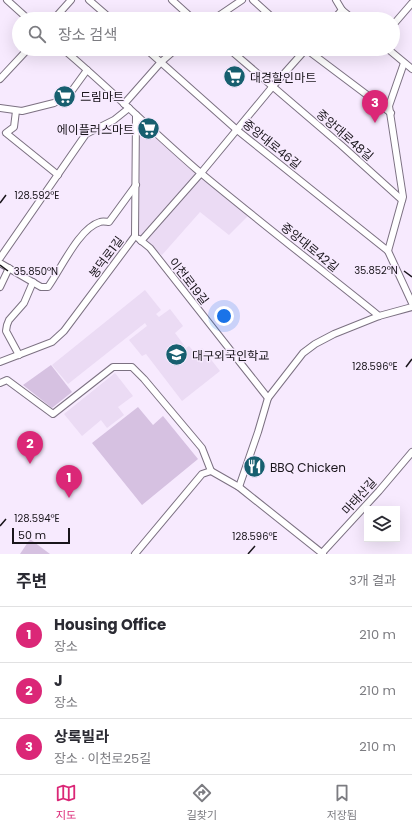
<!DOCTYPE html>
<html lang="ko">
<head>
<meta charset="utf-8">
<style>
	body { margin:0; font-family:Poppins,"Noto Sans KR",sans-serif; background:#f2f2f3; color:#2b2b33 }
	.controls { position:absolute; right:12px; bottom:12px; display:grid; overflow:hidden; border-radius:0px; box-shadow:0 4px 16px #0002 }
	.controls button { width:36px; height:36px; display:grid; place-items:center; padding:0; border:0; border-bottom:1px solid #e1e1e2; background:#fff; color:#2b2b33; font:20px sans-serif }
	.scale { position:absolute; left:12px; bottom:10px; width:58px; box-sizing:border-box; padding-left:4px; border:2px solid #19151b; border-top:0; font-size:11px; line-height:14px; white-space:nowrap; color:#19151b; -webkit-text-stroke:3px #f7eafe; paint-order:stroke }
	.you { position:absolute; left:224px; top:316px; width:14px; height:14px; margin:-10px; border:3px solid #fff; border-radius:50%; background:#1a73e8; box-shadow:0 0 0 6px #1a73e833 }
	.badge { display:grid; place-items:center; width:26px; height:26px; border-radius:50%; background:#db2777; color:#fff; font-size:13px; font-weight:700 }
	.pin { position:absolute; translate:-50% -33px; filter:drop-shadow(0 1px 2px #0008) }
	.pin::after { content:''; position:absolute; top:21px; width:14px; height:12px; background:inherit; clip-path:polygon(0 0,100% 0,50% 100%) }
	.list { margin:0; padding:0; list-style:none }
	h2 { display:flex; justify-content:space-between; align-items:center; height:52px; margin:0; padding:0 16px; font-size:17px }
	h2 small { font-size:13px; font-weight:400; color:#7c7c81 }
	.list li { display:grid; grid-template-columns:26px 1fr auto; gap:12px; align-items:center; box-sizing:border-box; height:56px; padding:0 16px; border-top:1px solid #e1e1e2 }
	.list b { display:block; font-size:15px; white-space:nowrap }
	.list p { margin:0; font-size:13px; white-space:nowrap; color:#7c7c81 }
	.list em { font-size:13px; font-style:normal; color:#7c7c81 }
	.icon { flex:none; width:22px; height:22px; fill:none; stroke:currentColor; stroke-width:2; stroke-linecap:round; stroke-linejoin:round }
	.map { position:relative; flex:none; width:412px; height:554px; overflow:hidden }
	.search { position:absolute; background:#fff; box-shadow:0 4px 16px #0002; left:12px; right:12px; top:12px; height:44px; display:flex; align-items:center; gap:10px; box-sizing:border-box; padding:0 14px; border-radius:22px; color:#7c7c81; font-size:15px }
	.sheet { height:220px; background:#fff }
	nav { display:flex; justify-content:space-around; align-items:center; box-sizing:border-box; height:56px; border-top:1px solid #e1e1e2; background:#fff; font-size:11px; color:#7c7c81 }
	nav a { display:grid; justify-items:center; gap:2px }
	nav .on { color:#db2777 }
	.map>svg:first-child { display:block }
	.built { fill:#ebdbf4 }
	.green { fill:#d6c1e1 }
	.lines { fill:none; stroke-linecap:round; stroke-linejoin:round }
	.minor-casing { stroke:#7c7182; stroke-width:8 }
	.minor { stroke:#fff; stroke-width:6 }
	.ticks { fill:none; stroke:#19151b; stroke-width:1.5 }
	.labels { text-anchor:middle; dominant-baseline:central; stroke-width:3; stroke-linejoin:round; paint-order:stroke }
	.poi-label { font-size:12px; fill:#19151b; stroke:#f7eafe; text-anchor:start }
	.street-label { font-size:12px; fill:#19151b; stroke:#f7eafe }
	.ticks-label { font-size:10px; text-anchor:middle; fill:#19151b; stroke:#f7eafe; stroke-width:3; stroke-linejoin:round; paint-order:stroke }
</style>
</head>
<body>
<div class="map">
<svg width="412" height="554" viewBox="0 0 412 554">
	<rect width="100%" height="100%" fill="#f7eafe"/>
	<!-- built -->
	<g class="built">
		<polygon points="136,115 251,213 229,235 200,212 162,255 135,236"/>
		<polygon points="145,290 161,310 156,314 159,317 170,309 183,326 175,333 186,348 189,346 195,353 202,348 220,371 182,401 146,354 142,356 129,340 147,326 145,323 68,384 52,365"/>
		<polygon points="115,373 133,396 118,407 124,415 107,428 101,420 82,436 64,414"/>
	</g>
	<!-- green -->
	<g class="green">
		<polygon points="51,365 72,392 52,408 23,385"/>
		<polygon points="138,407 153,425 163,416 198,459 142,505 92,443"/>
		<polygon points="30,539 50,554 20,554"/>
	</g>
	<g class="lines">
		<defs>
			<g id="minor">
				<polyline points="7,0 28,19"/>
				<polyline points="89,0 111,19"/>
				<polyline points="172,0 193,19"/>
				<polyline points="253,0 274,19"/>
				<polyline points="336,0 342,10 353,19"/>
				<polyline points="54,19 71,0"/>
				<polyline points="214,19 242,0"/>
				<polyline points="334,19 342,10"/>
				<polyline points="393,25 412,3"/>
				<path d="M 63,49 C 108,87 151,130 196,169 C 256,219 318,267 379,316"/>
				<polyline points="146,49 237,130 388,251"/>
				<polyline points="229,49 341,145 402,200"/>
				<polyline points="306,49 391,113"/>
				<polyline points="388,49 412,69"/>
				<polyline points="404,63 389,106 403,197 388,251 412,303"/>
				<polyline points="0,79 28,49"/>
				<polyline points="124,104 161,62 176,49"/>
				<polyline points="0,108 22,111 54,103 65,97 71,92 87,70"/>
				<polyline points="16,111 14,127 6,133 58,175"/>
				<polyline points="139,239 150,248 268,398"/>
				<polyline points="141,241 201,173 273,86 306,49"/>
				<polyline points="0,258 86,134 114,120 129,108"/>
				<path d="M 0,263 L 41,287 L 48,287 C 61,269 79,228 100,222 C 103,221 107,222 109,222 L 136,185"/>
				<polyline points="0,287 9,268"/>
				<polyline points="19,355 6,331 7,325 9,320 24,303 33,282"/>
				<polyline points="0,362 52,342 64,331 135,236 136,115"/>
				<polyline points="0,383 7,380 53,414 113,367 132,367 144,379 202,448 211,471"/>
				<polyline points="239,487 258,432 268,398 303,353 315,344 334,334 379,316 412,307"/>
				<polyline points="322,553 379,491 412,452"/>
				<polyline points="135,554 202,474 211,471 239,487 323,554"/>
			</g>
		</defs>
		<!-- minor casing -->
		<use href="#minor" class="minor-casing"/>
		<!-- minor -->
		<use href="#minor" class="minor"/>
	</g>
	<!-- ticks -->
	<path class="ticks" d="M 0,203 L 6,195M 0,265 L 8,271M 404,271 L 412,277M 406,367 L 412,359M 0,526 L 6,519M 248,554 L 255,546"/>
	<!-- icons -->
	<defs>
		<symbol id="supermarket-disc" viewBox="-11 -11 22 22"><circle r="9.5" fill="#175f6f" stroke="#f7eafe"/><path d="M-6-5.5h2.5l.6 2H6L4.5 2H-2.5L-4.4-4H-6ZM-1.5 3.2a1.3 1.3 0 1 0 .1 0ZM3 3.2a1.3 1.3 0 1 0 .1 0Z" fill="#fff"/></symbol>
		<symbol id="school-disc" viewBox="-11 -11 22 22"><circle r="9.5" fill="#175f6f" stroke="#f7eafe"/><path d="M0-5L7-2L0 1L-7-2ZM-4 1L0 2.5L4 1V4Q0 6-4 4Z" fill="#fff"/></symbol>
		<symbol id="restaurant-disc" viewBox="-11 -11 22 22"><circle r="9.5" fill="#175f6f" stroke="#f7eafe"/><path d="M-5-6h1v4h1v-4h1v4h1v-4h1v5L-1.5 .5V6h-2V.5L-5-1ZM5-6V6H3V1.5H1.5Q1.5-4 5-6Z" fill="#fff"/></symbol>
	</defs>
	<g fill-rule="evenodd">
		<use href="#supermarket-disc" x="222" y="64" width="25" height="25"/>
		<use href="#supermarket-disc" x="52" y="84" width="25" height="25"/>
		<use href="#supermarket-disc" x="136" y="116" width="25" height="25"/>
		<use href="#school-disc" x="164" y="342" width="25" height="25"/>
		<use href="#restaurant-disc" x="242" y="454" width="25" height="25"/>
	</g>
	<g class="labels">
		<!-- poi labels -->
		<g class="poi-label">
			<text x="250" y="77">대경할인마트</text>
			<text x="80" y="96">드림마트</text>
			<text x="134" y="129" text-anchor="end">에이플러스마트</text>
			<text x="192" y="355">대구외국인학교</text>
			<text x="270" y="467">BBQ Chicken</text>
		</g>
		<!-- street labels -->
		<g class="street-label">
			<text transform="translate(345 135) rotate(41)">중앙대로48길</text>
			<text transform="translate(272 144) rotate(39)">중앙대로46길</text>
			<text transform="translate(310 247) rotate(39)">중앙대로42길</text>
			<text transform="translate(106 257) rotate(-53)">봉덕로1길</text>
			<text transform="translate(189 281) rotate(52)">이천로19길</text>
			<text transform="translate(359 496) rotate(-48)">마태산길</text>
		</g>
	</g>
	<g class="ticks-label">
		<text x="37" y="199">128.592°E</text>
		<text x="376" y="274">35.852°N</text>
		<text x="36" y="275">35.850°N</text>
		<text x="375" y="370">128.596°E</text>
		<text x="37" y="522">128.594°E</text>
		<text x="255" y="540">128.596°E</text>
	</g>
</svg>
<div class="controls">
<button><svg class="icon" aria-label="layers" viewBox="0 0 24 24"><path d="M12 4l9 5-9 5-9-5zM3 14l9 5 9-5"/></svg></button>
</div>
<div class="scale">50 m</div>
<div class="you"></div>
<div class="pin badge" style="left:69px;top:498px">1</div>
<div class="pin badge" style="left:30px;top:464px">2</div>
<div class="pin badge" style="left:375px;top:123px">3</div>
<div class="search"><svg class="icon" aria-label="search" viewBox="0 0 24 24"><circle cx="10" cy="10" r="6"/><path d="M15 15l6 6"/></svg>장소 검색</div>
</div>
<section class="sheet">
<h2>주변<small>3개 결과</small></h2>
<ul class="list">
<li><span class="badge">1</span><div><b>Housing Office</b><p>장소</p></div><em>210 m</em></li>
<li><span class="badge">2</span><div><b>J</b><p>장소</p></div><em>210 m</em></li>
<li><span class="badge">3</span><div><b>상록빌라</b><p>장소 · 이천로25길</p></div><em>210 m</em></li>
</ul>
</section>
<nav>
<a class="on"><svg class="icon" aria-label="map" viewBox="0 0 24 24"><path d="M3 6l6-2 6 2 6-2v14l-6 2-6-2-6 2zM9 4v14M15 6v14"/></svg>지도</a>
<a><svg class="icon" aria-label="directions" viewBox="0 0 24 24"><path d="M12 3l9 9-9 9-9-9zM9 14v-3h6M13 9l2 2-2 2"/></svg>길찾기</a>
<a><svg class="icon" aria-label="saved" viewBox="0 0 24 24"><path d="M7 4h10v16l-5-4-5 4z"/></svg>저장됨</a>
</nav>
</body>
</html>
